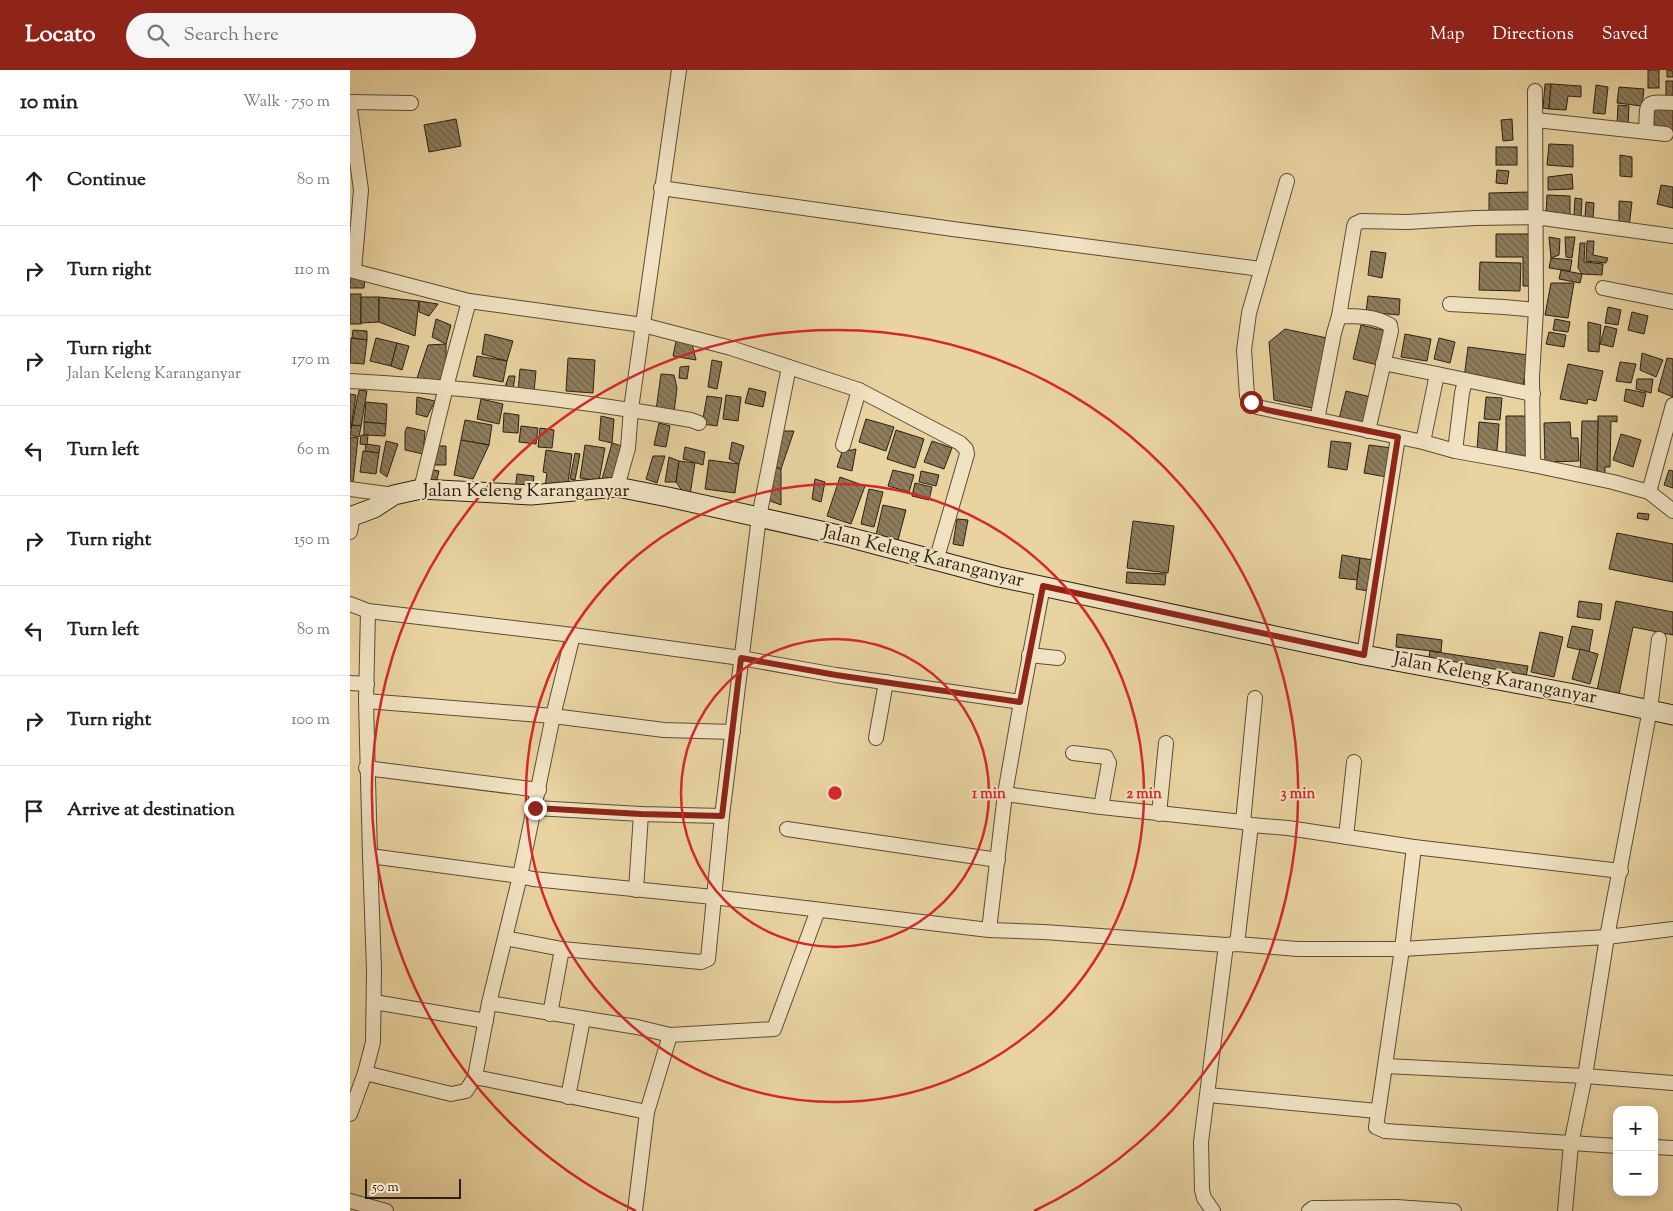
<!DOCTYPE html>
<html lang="en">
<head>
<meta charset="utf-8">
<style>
	body { margin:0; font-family:"Sorts Mill Goudy",serif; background:#f6f6f6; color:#222 }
	.controls { position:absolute; right:15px; bottom:15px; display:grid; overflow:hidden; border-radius:10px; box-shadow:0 2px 12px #0003 }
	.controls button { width:45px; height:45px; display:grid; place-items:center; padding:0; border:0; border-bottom:1px solid #e0e0e0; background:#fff; color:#222; font:25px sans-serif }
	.scale { position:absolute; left:15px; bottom:12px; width:96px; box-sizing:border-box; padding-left:5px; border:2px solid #2b2013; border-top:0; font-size:14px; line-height:18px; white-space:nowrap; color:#2b2013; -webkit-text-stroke:4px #f0e2c2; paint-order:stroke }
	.stop { position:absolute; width:15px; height:15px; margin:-11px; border:4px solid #8f2418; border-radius:50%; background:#fff }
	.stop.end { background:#8f2418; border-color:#fff; box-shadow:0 1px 5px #0008 }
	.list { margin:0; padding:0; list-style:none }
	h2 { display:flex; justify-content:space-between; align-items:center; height:65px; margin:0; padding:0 20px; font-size:21px }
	h2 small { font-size:16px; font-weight:400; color:#767676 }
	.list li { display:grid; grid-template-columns:32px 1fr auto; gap:15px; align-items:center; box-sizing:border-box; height:90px; padding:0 20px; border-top:1px solid #e0e0e0 }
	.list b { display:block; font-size:19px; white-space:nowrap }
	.list p { margin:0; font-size:16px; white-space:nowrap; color:#767676 }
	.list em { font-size:16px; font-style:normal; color:#767676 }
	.icon { flex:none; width:28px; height:28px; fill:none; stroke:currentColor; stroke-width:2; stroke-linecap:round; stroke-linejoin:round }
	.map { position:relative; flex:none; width:1323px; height:1141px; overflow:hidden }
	header { display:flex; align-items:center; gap:30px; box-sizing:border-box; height:70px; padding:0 25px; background:#8f2418; color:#fff }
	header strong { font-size:24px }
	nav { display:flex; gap:28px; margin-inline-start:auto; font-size:18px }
	.search { width:350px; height:45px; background:#f6f6f6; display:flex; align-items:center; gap:12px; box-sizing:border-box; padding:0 18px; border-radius:28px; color:#767676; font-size:19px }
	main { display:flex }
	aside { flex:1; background:#fff }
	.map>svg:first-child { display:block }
	.building { fill:url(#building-back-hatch); stroke:#2b2013 }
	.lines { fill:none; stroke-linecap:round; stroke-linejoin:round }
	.street-casing { stroke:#5a4d36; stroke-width:16 }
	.secondary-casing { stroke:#2b2013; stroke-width:21 }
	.street { stroke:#f0e2c2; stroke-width:14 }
	.secondary { stroke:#f0e2c2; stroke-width:19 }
	.route { stroke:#8f2418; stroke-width:6 }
	.ring { fill:none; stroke:#d62828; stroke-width:2.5 }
	.labels { text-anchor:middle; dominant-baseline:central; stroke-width:4; stroke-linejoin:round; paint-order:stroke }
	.street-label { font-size:19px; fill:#2b2013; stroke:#f0e2c2 }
	.centre { fill:#d62828; stroke:#f0e2c2; stroke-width:2.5 }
	.ring-label { font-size:15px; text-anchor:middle; font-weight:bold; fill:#d62828; stroke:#f0e2c2; stroke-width:4; stroke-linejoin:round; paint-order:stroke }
</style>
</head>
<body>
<header>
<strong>Locato</strong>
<div class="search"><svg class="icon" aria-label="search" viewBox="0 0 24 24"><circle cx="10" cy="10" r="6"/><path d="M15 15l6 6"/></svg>Search here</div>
<nav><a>Map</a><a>Directions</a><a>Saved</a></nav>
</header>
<main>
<aside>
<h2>10 min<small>Walk · 750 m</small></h2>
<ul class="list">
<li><svg class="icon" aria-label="ahead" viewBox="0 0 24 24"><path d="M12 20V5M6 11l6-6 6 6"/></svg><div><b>Continue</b></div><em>80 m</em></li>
<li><svg class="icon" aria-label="right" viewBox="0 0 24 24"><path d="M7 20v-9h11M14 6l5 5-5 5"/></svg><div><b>Turn right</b></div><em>110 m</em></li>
<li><svg class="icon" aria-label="right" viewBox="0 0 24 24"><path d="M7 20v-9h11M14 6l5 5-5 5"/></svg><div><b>Turn right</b><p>Jalan Keleng Karanganyar</p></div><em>170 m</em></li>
<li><svg class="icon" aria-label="left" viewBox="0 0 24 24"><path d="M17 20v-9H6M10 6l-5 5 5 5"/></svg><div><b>Turn left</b></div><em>60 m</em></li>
<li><svg class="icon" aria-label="right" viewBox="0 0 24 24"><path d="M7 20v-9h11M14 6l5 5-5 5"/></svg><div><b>Turn right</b></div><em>150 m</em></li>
<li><svg class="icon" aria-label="left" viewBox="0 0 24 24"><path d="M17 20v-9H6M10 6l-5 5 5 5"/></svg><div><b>Turn left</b></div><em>80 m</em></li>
<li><svg class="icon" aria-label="right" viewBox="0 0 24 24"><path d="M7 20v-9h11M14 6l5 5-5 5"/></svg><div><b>Turn right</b></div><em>100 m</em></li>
<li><svg class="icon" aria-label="arrive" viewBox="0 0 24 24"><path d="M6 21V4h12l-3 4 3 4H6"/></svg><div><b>Arrive at destination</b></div></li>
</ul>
</aside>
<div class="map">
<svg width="1323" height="1141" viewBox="0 0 1323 1141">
	<defs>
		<pattern id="building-back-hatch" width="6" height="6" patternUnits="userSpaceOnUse" patternTransform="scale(1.25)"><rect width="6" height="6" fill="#8d7d5d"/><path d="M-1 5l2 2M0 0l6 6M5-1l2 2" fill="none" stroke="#73664c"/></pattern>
	</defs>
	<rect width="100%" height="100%" fill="#e8d3a1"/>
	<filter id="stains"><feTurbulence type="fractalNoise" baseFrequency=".004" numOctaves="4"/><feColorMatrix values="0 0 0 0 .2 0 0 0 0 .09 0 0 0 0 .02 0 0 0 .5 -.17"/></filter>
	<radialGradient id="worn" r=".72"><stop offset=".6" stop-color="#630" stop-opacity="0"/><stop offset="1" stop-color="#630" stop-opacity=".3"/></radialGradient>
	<!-- building -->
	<g class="building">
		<rect x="1298" y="0" width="11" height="18"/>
		<polygon points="1317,0 1323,1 1323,7 1317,7"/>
		<rect x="1316" y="11" width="7" height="19"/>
		<polygon points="1195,14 1201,14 1199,39 1193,38"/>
		<polygon points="1201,14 1231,16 1231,27 1218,26 1216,40 1199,39"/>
		<polygon points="1246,15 1258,17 1255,44 1243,43"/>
		<polygon points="1269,17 1294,19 1292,36 1267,33"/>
		<polygon points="1268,35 1279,36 1278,55 1267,54"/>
		<polygon points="1303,38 1323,39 1323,61 1302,60"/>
		<polygon points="106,49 111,76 79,82 74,55"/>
		<polygon points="1162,49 1163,70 1153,71 1151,50"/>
		<polygon points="1199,74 1223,75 1223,97 1197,95"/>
		<rect x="1146" y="77" width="21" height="18"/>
		<polygon points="1270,85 1282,87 1282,107 1270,106"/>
		<polygon points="1147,100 1159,101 1157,114 1146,113"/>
		<polygon points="1222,104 1223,119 1198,120 1198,107"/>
		<polygon points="1311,115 1323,117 1323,138 1307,134"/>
		<polygon points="1182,122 1182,144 1139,144 1139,123"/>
		<polygon points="1197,125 1220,126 1220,145 1196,144"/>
		<polygon points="1225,128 1232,129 1231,147 1224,146"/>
		<polygon points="1269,131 1282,132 1279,157 1269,155"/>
		<polygon points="1236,132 1244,133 1243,149 1235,148"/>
		<polygon points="1146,164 1183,164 1183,216 1173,216 1173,187 1146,187"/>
		<polygon points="1199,167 1210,169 1209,185 1201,188"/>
		<polygon points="1215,167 1225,167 1222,188 1216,187"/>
		<polygon points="1237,171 1244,171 1243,185 1258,188 1256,193 1236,191"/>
		<polygon points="1230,173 1235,173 1234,192 1253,194 1252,205 1232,204 1228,198"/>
		<polygon points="1021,181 1036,183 1032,208 1018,205"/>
		<polygon points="1201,188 1222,190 1220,201 1199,198"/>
		<polygon points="1130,192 1171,193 1170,221 1129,220"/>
		<polygon points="1211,200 1232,204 1230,213 1209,209"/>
		<polygon points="0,207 15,208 14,218 0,218"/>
		<polygon points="1201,213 1224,213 1218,248 1195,245"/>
		<rect x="0" y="224" width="11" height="30"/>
		<polygon points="1018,226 1050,229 1049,245 1016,242"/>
		<polygon points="11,227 29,227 29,252 11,253"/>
		<polygon points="29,227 69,231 65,266 29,252"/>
		<polygon points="69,231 88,234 79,246 69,242"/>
		<polygon points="1258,237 1271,240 1268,255 1255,253"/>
		<polygon points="1282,242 1298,246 1294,264 1278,260"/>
		<polygon points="86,249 101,255 96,274 82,267"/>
		<polygon points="1205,249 1220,252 1218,262 1203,260"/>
		<polygon points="1238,252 1251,255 1249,282 1238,281"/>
		<polygon points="1011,255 1036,261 1028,295 1003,289"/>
		<polygon points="1255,256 1267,259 1263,277 1250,274"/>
		<polygon points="935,259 977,268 962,338 924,330 919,272"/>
		<polygon points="3,260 17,261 17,270 2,268"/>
		<polygon points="1199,262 1216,265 1214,277 1196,274"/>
		<polygon points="135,264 163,271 157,291 132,284"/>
		<polygon points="1055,264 1081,269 1077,291 1051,287"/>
		<polygon points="1,268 17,270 14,294 0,293"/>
		<polygon points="26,268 47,273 41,296 20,291"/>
		<polygon points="1089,268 1105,272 1100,293 1084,289"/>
		<polygon points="326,271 342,274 346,290 323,286"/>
		<polygon points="47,273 59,276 52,300 41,296"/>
		<polygon points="96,274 96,317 67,308 78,275"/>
		<polygon points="1118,277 1178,285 1173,316 1114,308"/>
		<polygon points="1292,283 1313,290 1306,307 1290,300"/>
		<polygon points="127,286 157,291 153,312 123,306"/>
		<polygon points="218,288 245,290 243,323 216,321"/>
		<polygon points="1317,288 1323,289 1323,327 1308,321"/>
		<polygon points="362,290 372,292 367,319 358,317"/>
		<polygon points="1270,292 1286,294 1281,313 1266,311"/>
		<polygon points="1218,294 1253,301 1246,331 1238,329 1237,334 1210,329"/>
		<polygon points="339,296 337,309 329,308 330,297"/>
		<polygon points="170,299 186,301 184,322 168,321"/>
		<polygon points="311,304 324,305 327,318 324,342 306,340"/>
		<polygon points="159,306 165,306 163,320 154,319"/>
		<polygon points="1287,309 1303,309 1301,323 1286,319"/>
		<polygon points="399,318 416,322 413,337 395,333"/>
		<polygon points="1276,319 1296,323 1293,337 1274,331"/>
		<polygon points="9,320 17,321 11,356 2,355"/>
		<polygon points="996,321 1025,328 1018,356 989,349"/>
		<polygon points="0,324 6,325 1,358 0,358"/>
		<polygon points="376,325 391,327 388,351 373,349"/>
		<polygon points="357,326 372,328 367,356 352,354"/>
		<polygon points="67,327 85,331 77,347 66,344"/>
		<polygon points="1136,327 1152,328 1150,350 1134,349"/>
		<polygon points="131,329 153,334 149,354 127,349"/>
		<polygon points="16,332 37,334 36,354 14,352"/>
		<polygon points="154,343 169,345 168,363 153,362"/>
		<polygon points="251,346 264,349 262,373 249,370"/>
		<polygon points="1156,346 1179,346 1178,387 1156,387"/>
		<polygon points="1248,346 1267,346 1267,352 1261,351 1260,397 1255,397 1255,404 1247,404"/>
		<polygon points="516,349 544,357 536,381 509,372"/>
		<polygon points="115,350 142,355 139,375 111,370"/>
		<polygon points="1232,351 1248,351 1247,404 1230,403"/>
		<polygon points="14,352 36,354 35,366 14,365"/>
		<polygon points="1129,352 1149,354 1147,381 1127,380"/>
		<polygon points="1220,352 1221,368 1228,368 1229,391 1195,392 1194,353"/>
		<polygon points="309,353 320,356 316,377 304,375"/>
		<polygon points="2,355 11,356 9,367 0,365"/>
		<polygon points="171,356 188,358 186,374 169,372"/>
		<polygon points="57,357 75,361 73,384 55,380 55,362"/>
		<polygon points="190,358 204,360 202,378 188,377"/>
		<polygon points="546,360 574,369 565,398 537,389"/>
		<polygon points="426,361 444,361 431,399 419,394"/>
		<polygon points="1271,364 1291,370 1283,397 1263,390"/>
		<polygon points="11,365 18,365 17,375 10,374"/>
		<polygon points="0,367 8,368 3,414 0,414"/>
		<polygon points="111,370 139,375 123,409 104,405"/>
		<polygon points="36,371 48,374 37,407 30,402"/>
		<polygon points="582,371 602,378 594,399 574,392"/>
		<polygon points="981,371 1001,373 997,400 978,397"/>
		<polygon points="382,372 394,376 389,394 379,389"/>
		<polygon points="262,373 278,378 267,417 251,413"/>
		<polygon points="16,374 30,376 29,383 15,381"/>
		<polygon points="235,375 255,378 249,411 230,408"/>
		<polygon points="1019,375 1042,378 1037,407 1014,403"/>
		<polygon points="85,376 96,376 96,395 84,395"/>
		<polygon points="335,377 355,382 353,395 333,389"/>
		<polygon points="506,379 502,401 487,397 492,382"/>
		<polygon points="196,380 222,384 217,420 195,417 197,403 193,402"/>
		<polygon points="13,381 29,383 26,404 10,402"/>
		<polygon points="225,383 230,384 225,410 220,409"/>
		<polygon points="303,386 315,386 307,413 296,409"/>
		<polygon points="319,387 329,391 326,412 315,412"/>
		<polygon points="359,390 389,394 385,423 355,419"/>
		<polygon points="329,391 345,393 339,431 326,412"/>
		<polygon points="419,394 431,399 431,435 412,428"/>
		<polygon points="79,399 89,401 86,413 76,410"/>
		<polygon points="543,400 564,405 559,422 538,416"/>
		<polygon points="1319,400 1323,401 1323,418 1314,415"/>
		<polygon points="571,401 589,405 586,416 569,412"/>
		<polygon points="167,404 184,406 182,423 165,421"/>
		<polygon points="490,407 515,416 501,454 477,446"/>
		<polygon points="465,409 475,412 471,432 462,429"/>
		<polygon points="565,413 582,417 579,430 562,426"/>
		<polygon points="519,419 533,422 524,457 511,454"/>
		<polygon points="533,435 556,440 548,470 526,465"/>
		<polygon points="1288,443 1299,444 1298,450 1287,448"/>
		<polygon points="607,449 618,450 613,476 603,474"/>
		<polygon points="783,451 824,456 818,503 777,498"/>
		<polygon points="1267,463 1323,474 1323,512 1259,499"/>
		<polygon points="992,485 1010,488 1007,510 989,508"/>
		<polygon points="1010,488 1030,491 1025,522 1006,519"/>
		<polygon points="777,502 816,504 815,515 776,513"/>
		<polygon points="1229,531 1252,534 1250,550 1227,547"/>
		<polygon points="1266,531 1323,542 1323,565 1283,557 1268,629 1246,625"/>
		<polygon points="1222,556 1243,560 1239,582 1217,577"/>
		<polygon points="1190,562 1213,567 1204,607 1181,602"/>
		<polygon points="1047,564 1092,570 1091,582 1046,577"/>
		<polygon points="1230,579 1248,584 1240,614 1222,609"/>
		<polygon points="1080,581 1178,596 1176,607 1078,592"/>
	</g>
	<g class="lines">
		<defs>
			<g id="street">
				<polyline points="0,32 61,33"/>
				<polyline points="0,39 11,120 4,200"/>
				<polyline points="1186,50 1316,64"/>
				<path d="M 1296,61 C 1298,33 1292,31 1323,33"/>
				<polyline points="937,111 899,243 894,280 897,326 907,337 1073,372 1105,381 1183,395 1263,412 1299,422 1323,441"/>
				<polyline points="311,118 603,159 911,199"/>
				<polyline points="0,200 119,231 293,255 381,278 509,320 610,373 616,379 617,384 586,491"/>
				<polyline points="1253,218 1323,232"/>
				<polyline points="1100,234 1154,237 1186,240"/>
				<polyline points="989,246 1004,157 1005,154 1011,151 1057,152 1125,148 1185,147 1323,166"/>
				<polyline points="1033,293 1087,304 1073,372"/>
				<polyline points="1087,304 1183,324"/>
				<path d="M 0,311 C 114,317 229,330 341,350 L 349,353"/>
				<path d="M 967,350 L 984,263 L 989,246 C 1006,246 1025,246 1040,255 L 1041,261 L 1018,361"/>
				<polyline points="493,375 509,320"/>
				<polyline points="1105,381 1112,323 1115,311"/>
				<polyline points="1183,395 1182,307 1186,240 1185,21"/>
				<polyline points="267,417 278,378 281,339 329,0"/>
				<polyline points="0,419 44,425"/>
				<polyline points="71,419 96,317 119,231"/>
				<polyline points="1299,422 1323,335"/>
				<polyline points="0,462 3,446"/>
				<polyline points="0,534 18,541 16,631 20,786 170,806 183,809 363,827 639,860 694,862 876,875 887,874 948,879 1052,879 1257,867 1235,1006 1323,1013"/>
				<polyline points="18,541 223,565 391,588 486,605 671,632 693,516"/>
				<polyline points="1309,569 1300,639 1257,867 1323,859"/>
				<polyline points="679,585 708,588"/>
				<polyline points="1014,585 1048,367"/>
				<polyline points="0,613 17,614"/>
				<polyline points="16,631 203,646 314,660 383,662"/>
				<polyline points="526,668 536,612"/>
				<polyline points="723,683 756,687 759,693 751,737"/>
				<polyline points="16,698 189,720"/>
				<polyline points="655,724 751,737 893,752 901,755 938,758 1064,777 1271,801"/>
				<polyline points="185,738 291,744 372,746"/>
				<polyline points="809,744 816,673"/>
				<polyline points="893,752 905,628"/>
				<polyline points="437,759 648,790"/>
				<polyline points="996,767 1004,692"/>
				<polyline points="1064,777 1052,879 1026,1057 1035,1061 1267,1076"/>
				<polyline points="286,820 291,744"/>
				<polyline points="639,860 655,724 671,632"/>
				<polyline points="155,868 212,879 351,892 358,889 372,746 409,447 439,297"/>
				<polyline points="887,874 901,755"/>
				<polyline points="24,932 136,951"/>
				<polyline points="139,933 287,957 320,965"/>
				<polyline points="200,944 212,879"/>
				<polyline points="1036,996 1235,1006 1221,1074 1215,1141"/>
				<polyline points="15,1003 101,1024 116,1021 125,1007 139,933 170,806 203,646 223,565"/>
				<polyline points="125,1007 297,1042 320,965 424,959 468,840"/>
				<polyline points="858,1025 1027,1041"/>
				<polyline points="218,1027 233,949"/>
				<polyline points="0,1044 15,1003 23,972 24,900 20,786"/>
				<polyline points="1304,1077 1323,1078"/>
				<polyline points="0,1131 36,1141"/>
				<polyline points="285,1141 297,1042"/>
				<polyline points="863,1141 854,1128 852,1120 851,1072 876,875"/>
				<polyline points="959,1141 963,1138 972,1138 1046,1137 1104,1141"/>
			</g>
			<polyline id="secondary" points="0,447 24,438 44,425 71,419 181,425 267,417 318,427 498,467 649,507 1014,585 1224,624 1323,645"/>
		</defs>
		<!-- street casing -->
		<use href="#street" class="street-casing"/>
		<!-- secondary casing -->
		<use href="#secondary" class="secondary-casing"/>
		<!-- street -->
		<use href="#street" class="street"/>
		<!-- secondary -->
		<use href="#secondary" class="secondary"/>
	</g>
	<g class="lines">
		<!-- route -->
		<polyline class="route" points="185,738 291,744 372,746 391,588 486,605 670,632 693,516 1014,585 1048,367 917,340 907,337 901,332"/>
	</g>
	<!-- distance rings -->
	<g class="ring">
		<circle cx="485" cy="723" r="154"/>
		<circle cx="485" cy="723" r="309"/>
		<path d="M286 1141A463 463 0 1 1 684 1141"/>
	</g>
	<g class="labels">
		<!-- street labels -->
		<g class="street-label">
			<text x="176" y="421">Jalan Keleng Karanganyar</text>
			<text transform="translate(573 487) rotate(14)">Jalan Keleng Karanganyar</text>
			<text transform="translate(1145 609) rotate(11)">Jalan Keleng Karanganyar</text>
		</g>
	</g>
	<circle cx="485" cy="723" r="8" class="centre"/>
	<g class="ring-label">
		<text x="639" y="728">1 min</text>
		<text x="794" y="728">2 min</text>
		<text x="948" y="728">3 min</text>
	</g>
	<rect width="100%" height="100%" filter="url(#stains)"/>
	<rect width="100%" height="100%" fill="url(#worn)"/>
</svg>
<div class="controls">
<button>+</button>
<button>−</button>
</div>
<div class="scale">50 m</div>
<div class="stop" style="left:901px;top:332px"></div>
<div class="stop end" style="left:185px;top:738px"></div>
</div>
</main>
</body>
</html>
